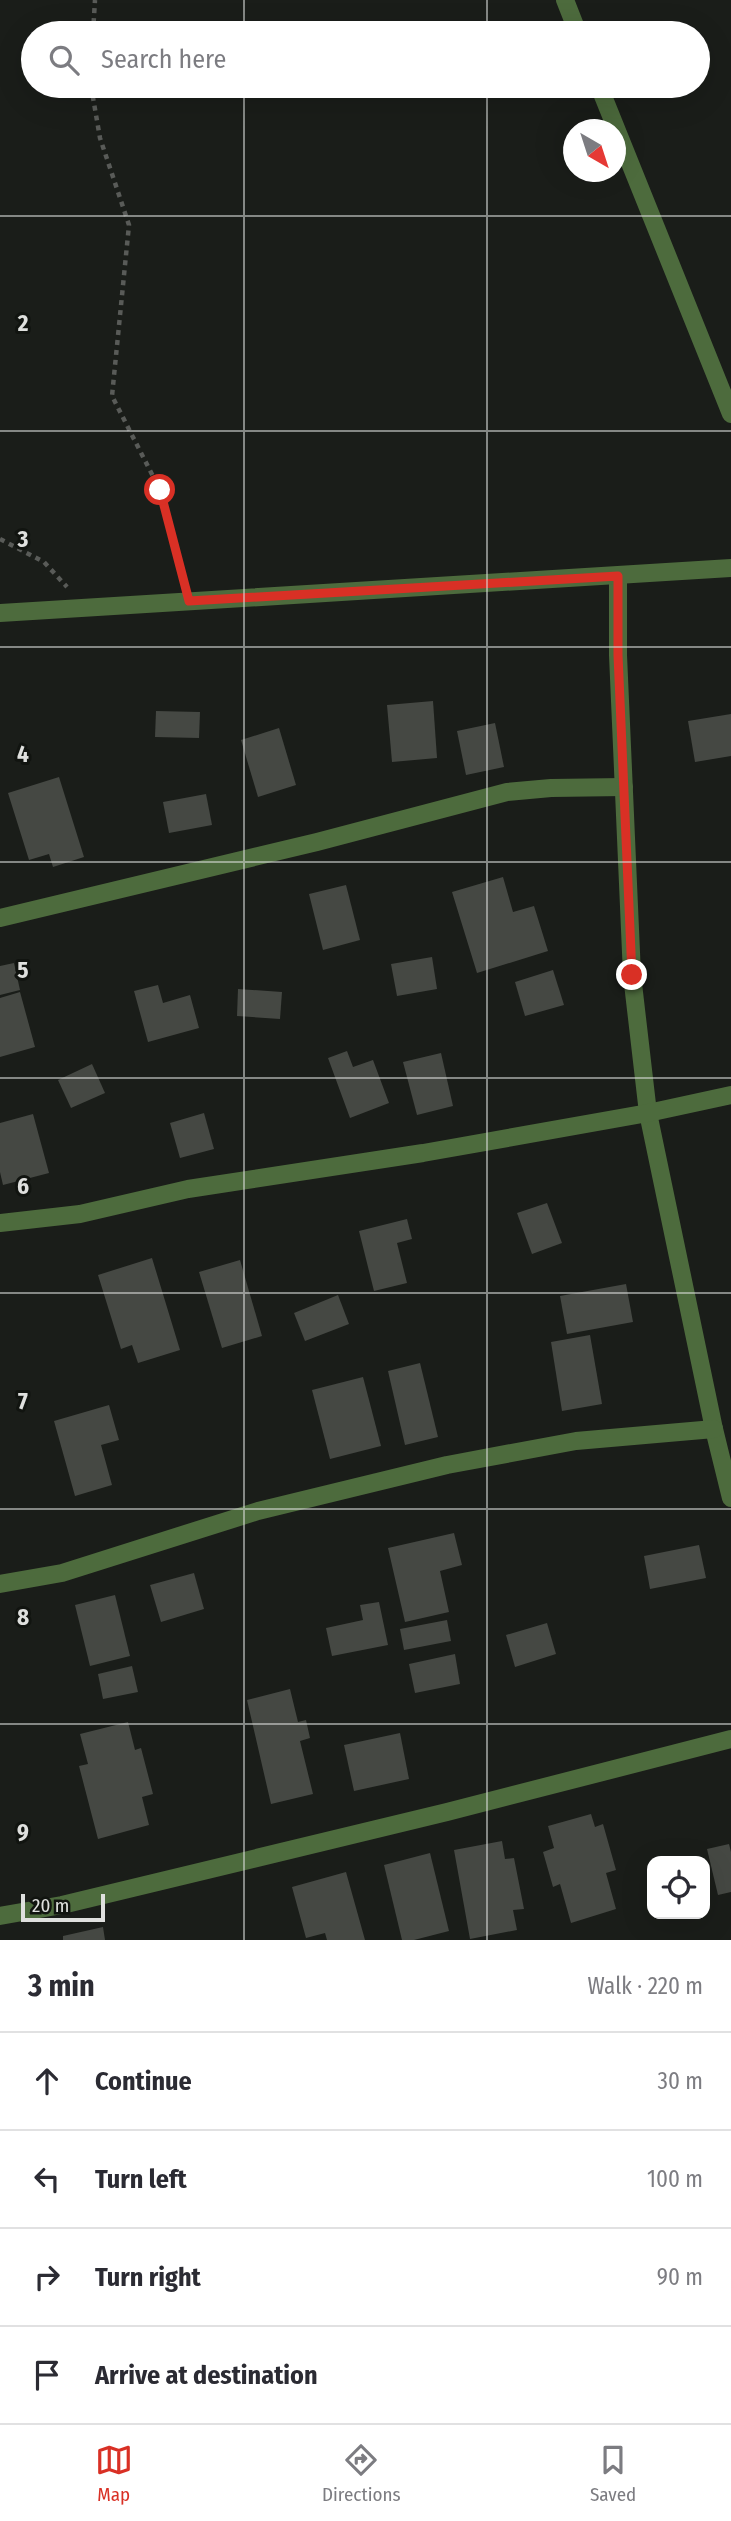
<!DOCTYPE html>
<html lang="en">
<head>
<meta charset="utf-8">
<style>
	body { margin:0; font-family:"Fira Sans Condensed",sans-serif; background:#f7f7f7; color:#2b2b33 }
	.controls { position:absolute; right:21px; bottom:21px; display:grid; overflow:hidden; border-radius:14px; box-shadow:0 7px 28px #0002 }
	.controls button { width:63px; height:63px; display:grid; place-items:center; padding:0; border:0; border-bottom:2px solid #e1e1e2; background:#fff; color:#2b2b33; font:35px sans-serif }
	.compass { position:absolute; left:563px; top:119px; width:63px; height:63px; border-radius:50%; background:#fff; box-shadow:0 7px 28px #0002; rotate:141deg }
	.scale { position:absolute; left:21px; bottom:18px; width:84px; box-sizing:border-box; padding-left:7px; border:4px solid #dfe0de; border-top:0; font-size:19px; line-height:24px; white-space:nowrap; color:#dfe0de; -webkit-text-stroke:5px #111410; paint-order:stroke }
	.stop { position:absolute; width:21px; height:21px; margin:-16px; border:5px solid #d93025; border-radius:50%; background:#fff }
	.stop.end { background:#d93025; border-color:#fff; box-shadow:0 2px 7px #0008 }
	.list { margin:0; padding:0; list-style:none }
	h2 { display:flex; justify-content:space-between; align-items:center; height:91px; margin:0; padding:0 28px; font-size:30px }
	h2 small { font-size:23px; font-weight:400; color:#7c7c81 }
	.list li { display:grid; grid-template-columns:46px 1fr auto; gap:21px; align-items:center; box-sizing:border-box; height:98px; padding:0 28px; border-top:2px solid #e1e1e2 }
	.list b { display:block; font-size:26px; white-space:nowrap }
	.list em { font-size:23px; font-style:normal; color:#7c7c81 }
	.icon { flex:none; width:38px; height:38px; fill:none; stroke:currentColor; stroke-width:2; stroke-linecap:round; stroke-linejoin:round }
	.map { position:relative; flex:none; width:731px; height:1940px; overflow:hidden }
	.search { position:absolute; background:#fff; box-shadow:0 7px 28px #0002; left:21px; right:21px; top:21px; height:77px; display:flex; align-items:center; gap:18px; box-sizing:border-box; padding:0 24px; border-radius:38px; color:#7c7c81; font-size:26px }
	.sheet { height:483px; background:#fff }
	nav { display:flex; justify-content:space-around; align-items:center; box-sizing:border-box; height:98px; border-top:2px solid #e1e1e2; background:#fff; font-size:19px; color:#7c7c81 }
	nav a { display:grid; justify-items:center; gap:4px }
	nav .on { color:#d93025 }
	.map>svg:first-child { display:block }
	.building { fill:#454843 }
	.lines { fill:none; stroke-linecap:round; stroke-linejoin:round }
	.path { stroke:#595b58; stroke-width:4.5; stroke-dasharray:5 5; stroke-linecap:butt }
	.street { stroke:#4d6b3d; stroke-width:18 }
	.route { stroke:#d93025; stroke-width:9 }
	.grid { fill:none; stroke:#dfe0de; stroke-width:2; stroke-opacity:0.55 }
	.grid-label { font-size:23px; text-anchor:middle; font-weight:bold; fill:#dfe0de; stroke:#111410; stroke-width:6; stroke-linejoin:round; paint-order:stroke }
</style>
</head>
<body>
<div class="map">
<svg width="731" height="1940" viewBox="0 0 731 1940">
	<rect width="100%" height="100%" fill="#1a1d19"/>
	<!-- building -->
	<g class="building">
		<polygon points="433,701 437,758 392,762 387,705"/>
		<polygon points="156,711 200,712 199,738 155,737"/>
		<polygon points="731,714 731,756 695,762 688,721"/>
		<polygon points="495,723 504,767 466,775 457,731"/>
		<polygon points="279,728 296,785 258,797 241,740"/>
		<polygon points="59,777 84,857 53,867 49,854 29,860 8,793"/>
		<polygon points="206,794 212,825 169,833 163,802"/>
		<polygon points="503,877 513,912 534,906 548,951 477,973 452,892"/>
		<polygon points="346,885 360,940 323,950 309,894"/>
		<polygon points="432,957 437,989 397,996 391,964"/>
		<polygon points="14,963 20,990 0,995 0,966"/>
		<polygon points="553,970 564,1005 525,1016 515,982"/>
		<polygon points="158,985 163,1003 190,995 199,1028 148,1042 134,991"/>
		<polygon points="238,989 282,992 280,1019 237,1016"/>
		<polygon points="20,992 35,1047 0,1057 0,998"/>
		<polygon points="347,1051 353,1067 373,1060 389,1103 350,1118 328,1058"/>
		<polygon points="441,1053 453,1106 417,1115 403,1062"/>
		<polygon points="92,1064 105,1093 71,1108 58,1080"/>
		<polygon points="204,1113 214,1149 180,1158 170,1123"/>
		<polygon points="33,1114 49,1173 3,1185 0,1172 0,1123"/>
		<polygon points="547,1203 562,1243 532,1254 517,1213"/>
		<polygon points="407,1219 412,1239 397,1243 407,1283 374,1291 359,1231"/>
		<polygon points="152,1258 180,1350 138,1363 132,1345 121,1349 98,1275"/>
		<polygon points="240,1260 262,1336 222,1348 199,1272"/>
		<polygon points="626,1284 633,1322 567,1334 560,1296"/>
		<polygon points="338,1295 349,1324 305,1341 294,1313"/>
		<polygon points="590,1335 602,1404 562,1411 551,1342"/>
		<polygon points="420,1363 438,1437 405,1445 388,1371"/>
		<polygon points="363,1377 381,1446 330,1459 312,1390"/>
		<polygon points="109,1405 119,1440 101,1445 112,1485 75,1496 54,1421"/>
		<polygon points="454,1533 462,1565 440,1571 449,1612 405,1622 388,1548"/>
		<polygon points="699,1545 706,1578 650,1589 644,1556"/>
		<polygon points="194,1573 204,1609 161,1622 150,1585"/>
		<polygon points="115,1595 130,1656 90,1666 75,1605"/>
		<polygon points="379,1602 388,1645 332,1656 326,1628 363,1620 360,1605"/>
		<polygon points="447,1620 451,1641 404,1650 400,1629"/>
		<polygon points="547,1623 556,1654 515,1667 506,1635"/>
		<polygon points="455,1654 460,1684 415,1693 409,1664"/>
		<polygon points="132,1666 138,1692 103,1699 98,1674"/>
		<polygon points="290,1689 298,1722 306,1720 310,1738 300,1741 313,1794 271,1804 247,1700"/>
		<polygon points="128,1722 135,1750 141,1748 153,1794 142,1797 149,1825 98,1839 79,1766 88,1764 80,1734"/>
		<polygon points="400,1733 409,1779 354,1791 344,1745"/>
		<polygon points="591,1814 595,1827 603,1824 616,1870 606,1873 616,1909 571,1923 560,1884 553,1887 543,1852 554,1848 548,1826"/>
		<polygon points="502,1841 505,1859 514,1858 524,1909 513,1910 517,1930 470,1939 454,1850"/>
		<polygon points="729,1844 731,1852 731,1892 718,1895 707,1849"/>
		<polygon points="430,1853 449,1931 414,1940 402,1940 384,1865"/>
		<polygon points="346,1872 365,1940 327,1940 325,1933 306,1938 292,1887"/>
		<polygon points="103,1927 105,1940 63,1940 63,1936"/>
	</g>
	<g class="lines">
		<!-- path -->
		<g class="path">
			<polyline points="93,33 95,0"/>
			<polyline points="91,86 100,138 129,225 112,396 160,490 184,580"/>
			<polyline points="0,539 44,562 67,587"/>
		</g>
		<!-- street -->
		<g class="street">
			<polyline points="565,0 578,33"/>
			<polyline points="599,86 731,414"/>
			<polyline points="618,576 618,655 632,975 648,1113 714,1429 731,1498"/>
			<polyline points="0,613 731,568"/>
			<polyline points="0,918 317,842 507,792 551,788 624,787"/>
			<polyline points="0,1223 80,1214 188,1189 423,1153 648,1113 731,1095"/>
			<polyline points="0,1584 62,1573 258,1511 447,1465 576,1441 714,1429"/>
			<polyline points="0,1916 62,1905 447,1812 731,1739"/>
		</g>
	</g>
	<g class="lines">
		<!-- route -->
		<polyline class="route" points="160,490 189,601 618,576 618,655 632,975"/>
	</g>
	<!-- grid -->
	<path class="grid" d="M 244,0 L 244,33M 487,0 L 487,33M 244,86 L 244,1940M 487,86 L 487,1940M 0,216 L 731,216M 0,431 L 731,431M 0,647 L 731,647M 0,862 L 731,862M 0,1078 L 731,1078M 0,1293 L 731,1293M 0,1509 L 731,1509M 0,1724 L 731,1724"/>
	<g class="grid-label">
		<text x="23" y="331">2</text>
		<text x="23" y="547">3</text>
		<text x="23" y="762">4</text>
		<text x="23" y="978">5</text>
		<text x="23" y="1194">6</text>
		<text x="23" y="1409">7</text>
		<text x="23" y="1625">8</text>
		<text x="23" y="1840">9</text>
	</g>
</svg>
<div class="controls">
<button><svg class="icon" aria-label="locate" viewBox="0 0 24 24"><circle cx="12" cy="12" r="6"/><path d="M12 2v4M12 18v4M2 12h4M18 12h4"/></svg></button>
</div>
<svg class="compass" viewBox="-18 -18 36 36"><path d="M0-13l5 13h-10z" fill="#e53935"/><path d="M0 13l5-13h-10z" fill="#7c7c81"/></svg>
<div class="scale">20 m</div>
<div class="stop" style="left:160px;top:490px"></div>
<div class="stop end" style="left:632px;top:975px"></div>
<div class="search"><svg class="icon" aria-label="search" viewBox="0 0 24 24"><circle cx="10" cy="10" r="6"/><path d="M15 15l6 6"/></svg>Search here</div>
</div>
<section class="sheet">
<h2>3 min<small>Walk · 220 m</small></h2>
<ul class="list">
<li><svg class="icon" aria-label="ahead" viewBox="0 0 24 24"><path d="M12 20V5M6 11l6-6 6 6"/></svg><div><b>Continue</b></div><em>30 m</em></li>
<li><svg class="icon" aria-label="left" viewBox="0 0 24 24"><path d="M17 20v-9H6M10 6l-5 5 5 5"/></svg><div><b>Turn left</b></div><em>100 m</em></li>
<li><svg class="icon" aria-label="right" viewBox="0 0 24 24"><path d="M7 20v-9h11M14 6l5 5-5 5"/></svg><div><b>Turn right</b></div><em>90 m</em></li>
<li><svg class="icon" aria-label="arrive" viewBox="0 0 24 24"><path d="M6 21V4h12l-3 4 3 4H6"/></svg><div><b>Arrive at destination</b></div></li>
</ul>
</section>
<nav>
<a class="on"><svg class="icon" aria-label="map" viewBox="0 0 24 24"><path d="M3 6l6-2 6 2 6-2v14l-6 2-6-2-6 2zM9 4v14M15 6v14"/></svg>Map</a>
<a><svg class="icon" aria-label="directions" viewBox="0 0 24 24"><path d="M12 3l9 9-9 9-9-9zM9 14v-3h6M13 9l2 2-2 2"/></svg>Directions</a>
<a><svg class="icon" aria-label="saved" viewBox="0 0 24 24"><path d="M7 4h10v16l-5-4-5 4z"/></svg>Saved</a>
</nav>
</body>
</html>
